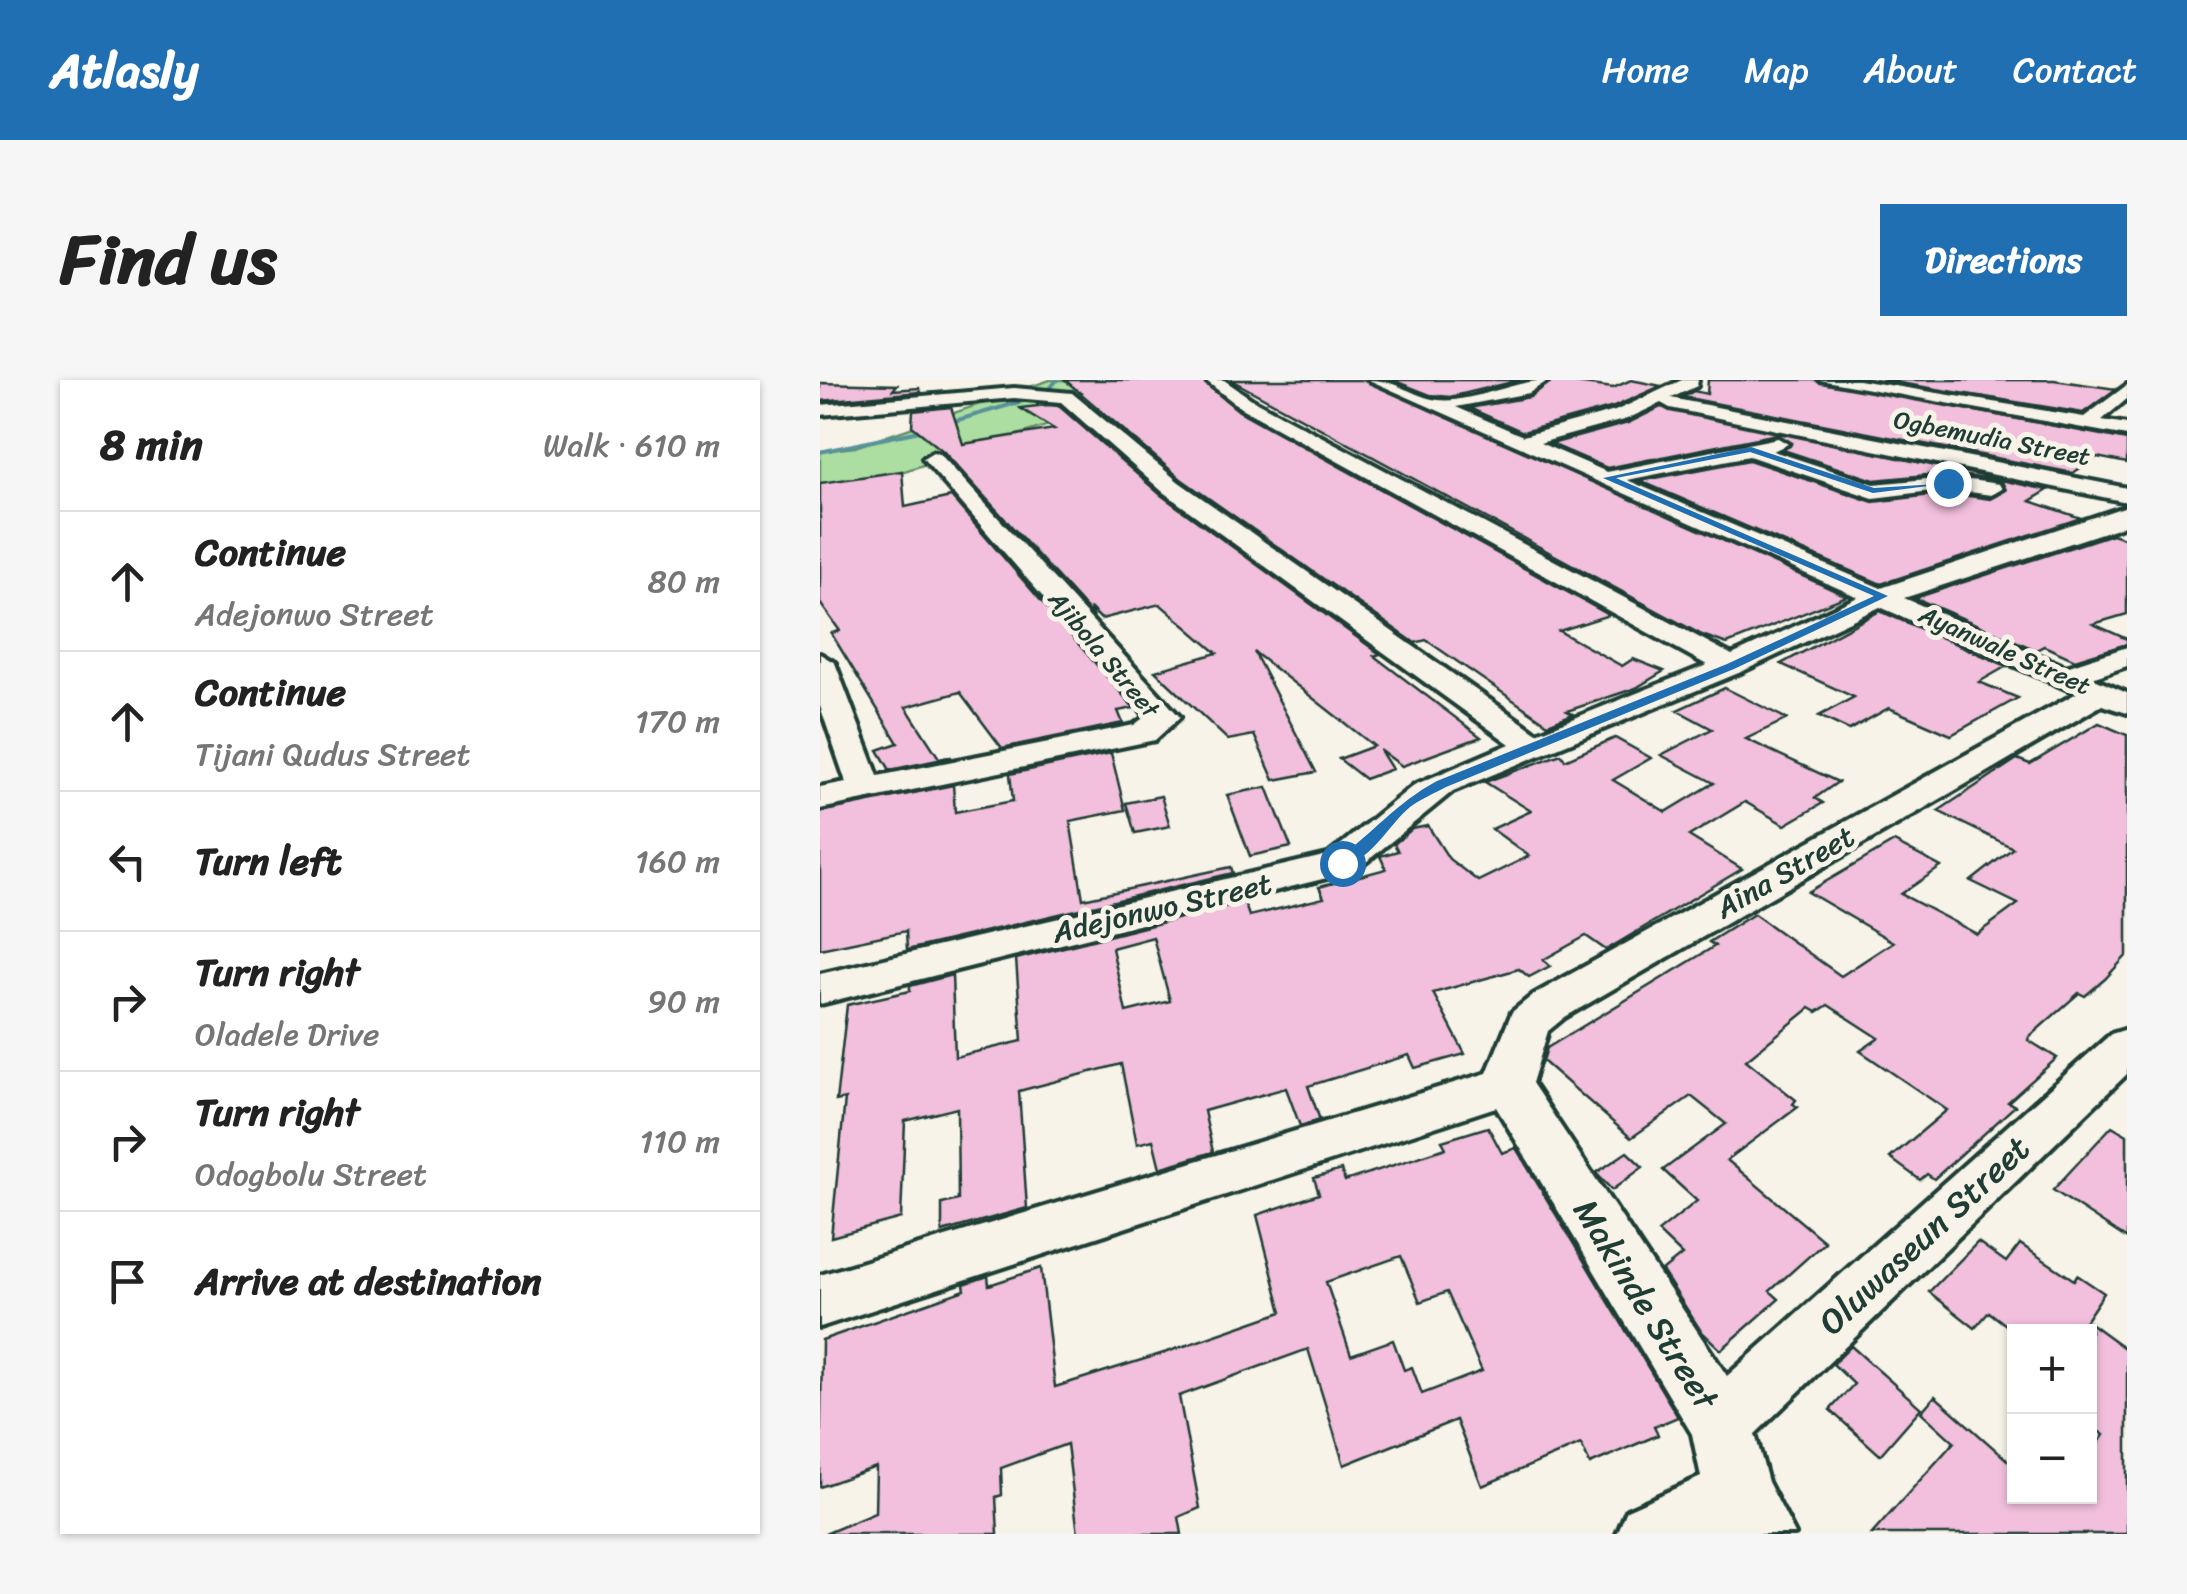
<!DOCTYPE html>
<html lang="en">
<head>
<meta charset="utf-8">
<style>
	body { margin:0; font-family:Sriracha,sans-serif; background:#f6f6f6; color:#222 }
	.controls { position:absolute; right:30px; bottom:30px; display:grid; overflow:hidden; border-radius:0px; box-shadow:0 2px 8px #0004 }
	.controls button { width:90px; height:90px; display:grid; place-items:center; padding:0; border:0; border-bottom:2px solid #e0e0e0; background:#fff; color:#222; font:50px sans-serif }
	.stop { position:absolute; width:30px; height:30px; margin:-22px; border:8px solid #1f6fb2; border-radius:50%; background:#fff }
	.stop.end { background:#1f6fb2; border-color:#fff; box-shadow:0 2px 10px #0008 }
	.list { margin:0; padding:0; list-style:none }
	h2 { display:flex; justify-content:space-between; align-items:center; height:130px; margin:0; padding:0 40px; font-size:42px }
	h2 small { font-size:32px; font-weight:400; color:#767676 }
	.list li { display:grid; grid-template-columns:65px 1fr auto; gap:30px; align-items:center; box-sizing:border-box; height:140px; padding:0 40px; border-top:2px solid #e0e0e0 }
	.list b { display:block; font-size:38px; white-space:nowrap }
	.list p { margin:0; font-size:32px; white-space:nowrap; color:#767676 }
	.list em { font-size:32px; font-style:normal; color:#767676 }
	.icon { flex:none; width:55px; height:55px; fill:none; stroke:currentColor; stroke-width:2; stroke-linecap:round; stroke-linejoin:round }
	.map { position:relative; flex:none; width:1307px; height:1154px; overflow:hidden; border-radius:0px }
	header { display:flex; align-items:center; gap:60px; box-sizing:border-box; height:140px; padding:0 50px; background:#1f6fb2; color:#fff }
	header strong { font-size:48px }
	nav { display:flex; gap:55px; margin-inline-start:auto; font-size:35px }
	.intro { display:flex; align-items:center; justify-content:space-between; box-sizing:border-box; height:240px; padding:0 60px }
	h1 { margin:0; font-size:70px }
	.button { padding:25px 45px; border-radius:0px; background:#1f6fb2; color:#fff; font-size:35px; font-weight:700 }
	main { display:flex; gap:60px; padding:0 60px }
	aside { flex:1; background:#fff; border-radius:0px; box-shadow:0 2px 8px #0004 }
	.map>svg:first-child { display:block }
	.green { fill:#abdea0; stroke:#658e6a; stroke-width:2.5 }
	.lines { fill:none; stroke-linecap:round; stroke-linejoin:round }
	.stream { stroke:#59929a; stroke-width:4 }
	.building { fill:#f2bfdc; stroke:#1f3d34; stroke-width:2.5; fill-rule:evenodd }
	.minor-casing { stroke:#1f3d34; stroke-width:8 }
	.minor { fill:#f7f3e8; fill-rule:evenodd }
	.route { fill:#1f6fb2 }
	.labels { text-anchor:middle; dominant-baseline:central; stroke-width:10; stroke-linejoin:round; paint-order:stroke }
	.far-street-label { font-size:25px; fill:#1f3d34; stroke:#f7f3e8 }
	.street-label { font-size:30px; fill:#1f3d34; stroke:#f7f3e8 }
	.near-street-label { font-size:35px; fill:#1f3d34; stroke:#f7f3e8 }
</style>
</head>
<body>
<header>
<strong>Atlasly</strong>
<nav><a>Home</a><a>Map</a><a>About</a><a>Contact</a></nav>
</header>
<div class="intro"><h1>Find us</h1><a class="button">Directions</a></div>
<main>
<aside>
<h2>8 min<small>Walk · 610 m</small></h2>
<ul class="list">
<li><svg class="icon" aria-label="ahead" viewBox="0 0 24 24"><path d="M12 20V5M6 11l6-6 6 6"/></svg><div><b>Continue</b><p>Adejonwo Street</p></div><em>80 m</em></li>
<li><svg class="icon" aria-label="ahead" viewBox="0 0 24 24"><path d="M12 20V5M6 11l6-6 6 6"/></svg><div><b>Continue</b><p>Tijani Qudus Street</p></div><em>170 m</em></li>
<li><svg class="icon" aria-label="left" viewBox="0 0 24 24"><path d="M17 20v-9H6M10 6l-5 5 5 5"/></svg><div><b>Turn left</b></div><em>160 m</em></li>
<li><svg class="icon" aria-label="right" viewBox="0 0 24 24"><path d="M7 20v-9h11M14 6l5 5-5 5"/></svg><div><b>Turn right</b><p>Oladele Drive</p></div><em>90 m</em></li>
<li><svg class="icon" aria-label="right" viewBox="0 0 24 24"><path d="M7 20v-9h11M14 6l5 5-5 5"/></svg><div><b>Turn right</b><p>Odogbolu Street</p></div><em>110 m</em></li>
<li><svg class="icon" aria-label="arrive" viewBox="0 0 24 24"><path d="M6 21V4h12l-3 4 3 4H6"/></svg><div><b>Arrive at destination</b></div></li>
</ul>
</aside>
<div class="map">
<svg width="1307" height="1154" viewBox="0 0 1307 1154">
	<rect width="100%" height="100%" fill="#f7f3e8"/>
	<filter id="ink" filterUnits="userSpaceOnUse"><feTurbulence type="fractalNoise" baseFrequency=".01" numOctaves="2"/><feDisplacementMap in="SourceGraphic" scale="20" xChannelSelector="R" yChannelSelector="G"/><feConvolveMatrix kernelMatrix="1 2 1 2 8 2 1 2 1" color-interpolation-filters="sRGB"/></filter>
	<g filter="url(#ink)">
		<!-- green -->
		<polygon class="green" points="230,0 390,0 387,11 273,31 31,108 0,109 0,71 35,67"/>
		<g class="lines">
			<!-- stream -->
			<g class="stream">
				<polyline points="124,44 224,15 237,0"/>
				<polyline points="0,72 109,49"/>
			</g>
		</g>
		<!-- building -->
		<g class="building">
			<polygon points="245,0 381,0 419,31 789,235 739,251 802,286 813,279 844,291 816,308 747,331 753,334 728,344 606,260 595,263 361,99"/>
			<polygon points="411,0 545,0 1027,216 907,264 882,255"/>
			<polygon points="572,0 701,0 630,17 610,15"/>
			<polygon points="733,0 793,8 811,0 841,6 794,27 703,52 649,28 710,17"/>
			<polygon points="888,0 996,0 1307,60 1307,83 1277,77 1253,93 863,17 874,11 887,14"/>
			<polygon points="1061,0 1234,0 1296,9 1263,33"/>
			<polygon points="0,3 77,5 73,10 99,8 101,12 0,21"/>
			<polygon points="227,25 239,26 341,115 560,274 554,276 661,357 582,386 560,370 572,389 545,399 519,379 554,366 434,272 496,392 454,400 434,355 408,360 335,291 397,273 340,224 281,239 270,228 274,237 123,71 92,46 93,31 131,27 143,64 234,49 200,28"/>
			<polygon points="841,27 1228,110 1210,121 1261,138 1061,204 820,101 929,80 1053,122 1128,113 1170,119 1186,110 1182,102 1128,93 1054,100 963,70 972,63 957,54 787,88 731,64 808,43"/>
			<polygon points="82,91 85,127 131,117 314,328 298,331 303,343 182,368 140,312 86,327 119,378 132,377 70,390 58,370 78,363 11,253 20,251 0,223 0,103"/>
			<polygon points="1292,154 1307,159 1307,234 1273,244 1307,259 1307,264 1255,280 1224,266 1216,270 1095,218"/>
			<polygon points="1060,231 1187,286 1159,302 1198,318 1131,355 1069,328 1029,350 999,336 1034,317 961,284"/>
			<path d="M 905,308 L 967,339 L 926,359 L 1018,402 L 995,418 L 1003,423 L 965,445 L 925,422 L 869,456 L 922,489 L 786,570 L 766,556 L 723,580 L 730,586 L 709,597 L 699,589 L 613,613 L 645,674 L 595,688 L 589,675 L 488,706 L 500,740 L 480,746 L 466,708 L 384,731 L 393,772 L 340,788 L 333,760 L 317,764 L 301,684 L 199,711 L 207,828 L 122,852 L 122,824 L 138,820 L 137,728 L 85,741 L 81,838 L 11,857 L 25,719 L 16,721 L 27,625 L 90,611 L 90,606 L 132,595 L 135,677 L 202,661 L 196,579 L 424,522 L 429,536 L 504,518 L 499,507 L 566,489 L 560,476 L 578,471 L 574,464 L 592,449 L 608,446 L 629,479 L 658,501 L 709,476 L 672,449 L 711,431 L 665,402 L 741,374 L 745,380 L 795,358 L 831,378 L 793,400 L 846,432 L 894,403 L 841,375 L 892,349 L 857,330 ZM 333,557 L 350,621 L 306,632 L 292,568 Z"/>
			<polygon points="1279,343 1307,355 1307,575 1285,599 1265,616 1259,613 1209,657 1208,660 1237,678 1188,722 1195,726 1114,799 1107,794 1100,800 1070,778 1127,730 1040,671 1059,658 1008,625 997,632 990,628 926,680 976,720 973,724 978,727 907,780 1005,862 950,911 959,919 901,970 881,951 842,891 862,875 838,852 877,821 843,790 906,744 871,716 811,758 723,681 727,668 895,566 889,562 934,534 1021,596 1073,562 988,512 1074,462 1121,487 1081,514 1157,554 1198,524 1151,501 1193,468 1118,431 1197,379 1210,384"/>
			<polygon points="291,373 305,430 250,441 263,519 411,487 413,493 87,570 86,551 0,569 0,432 133,405 135,432 193,421 190,394"/>
			<polygon points="447,407 471,467 430,476 407,415"/>
			<polygon points="341,416 350,446 315,453 306,423"/>
			<polygon points="1292,746 1307,755 1307,859 1233,810"/>
			<path d="M 668,747 L 682,773 L 696,768 L 858,1037 L 834,1047 L 838,1055 L 770,1084 L 761,1064 L 662,1106 L 636,1040 L 524,1085 L 488,969 L 359,1016 L 380,1128 L 359,1137 L 362,1154 L 258,1154 L 247,1064 L 181,1088 L 182,1115 L 176,1117 L 178,1154 L 5,1154 L 55,1133 L 56,1087 L 0,1107 L 2,960 L 145,910 L 144,904 L 168,896 L 169,905 L 221,888 L 235,1007 L 347,972 L 462,932 L 437,835 L 499,814 L 494,798 L 521,790 L 525,801 L 626,768 L 622,761 ZM 581,876 L 600,922 L 627,912 L 662,991 L 602,1014 L 592,987 L 584,990 L 573,960 L 531,975 L 506,902 Z"/>
			<polygon points="807,772 823,787 792,810 776,793"/>
			<polygon points="1158,862 1186,882 1200,864 1254,900 1257,895 1284,913 1258,952 1195,952 1169,932 1155,948 1109,912"/>
			<polygon points="1270,943 1307,970 1307,1154 1052,1154 1134,1062 1101,1032 1115,1016 1194,1086 1194,1116 1270,1116 1270,1075 1284,1055 1270,1045"/>
			<polygon points="1031,966 1101,1028 1060,1075 1010,1030 1034,1004 1013,984"/>
		</g>
		<g class="lines">
			<defs>
				<g id="minor">
					<path d="M 385,0 L 404,0 L 433,20 L 912,275 L 1038,217 L 549,0 C 578,0 593,17 618,20 C 650,24 695,0 729,0 L 709,13 L 636,27 L 703,56 L 795,31 L 862,0 L 878,0 L 877,6 L 851,18 L 1307,108 L 1307,122 L 850,28 L 841,23 L 807,39 L 720,63 L 787,92 L 958,58 L 968,64 L 953,71 L 1054,104 L 1128,97 L 1179,104 L 1182,109 L 1171,115 L 1128,109 L 1053,118 L 929,76 L 807,100 L 1061,208 L 1307,126 L 1307,143 L 1300,147 L 1084,218 L 1246,287 L 1307,267 L 1307,286 L 1272,298 L 1307,313 L 1307,333 L 1282,325 L 745,637 L 728,651 L 712,703 L 907,996 L 1291,654 L 1307,649 L 1307,694 L 935,1054 L 948,1102 L 975,1154 L 797,1154 L 807,1130 L 881,1097 L 872,1054 L 676,727 L 0,947 L 0,895 L 667,693 L 692,632 L 713,615 L 1257,313 L 1060,227 L 921,292 L 633,411 L 535,491 L 0,624 L 0,594 L 508,475 L 594,405 L 690,364 L 343,112 L 241,22 L 194,18 L 0,35 L 0,25 L 194,8 L 252,13 L 359,102 L 717,353 L 887,285 L 421,28 Z"/>
					<polygon points="1000,0 1038,0 1264,37 1307,5 1307,19 1282,40 1307,44 1307,56"/>
					<polygon points="113,72 120,74 360,337 335,360 0,429 0,407 26,402 0,326 0,274 15,283 58,396 314,345 326,336 106,82 103,78"/>
				</g>
			</defs>
			<!-- minor casing -->
			<use href="#minor" class="minor-casing"/>
			<!-- minor -->
			<use href="#minor" class="minor"/>
		</g>
	</g>
	<!-- route -->
	<path class="route" d="M 931,67 L 1054,108 L 1132,103 L 1053,113 L 930,72 L 796,98 L 1068,216 L 914,289 L 626,407 C 615,413 601,419 590,427 C 569,444 547,488 516,486 L 516,480 C 553,453 576,423 617,401 L 907,284 L 1054,216 L 783,98 Z"/>
	<g class="labels">
		<!-- far-street labels -->
		<g class="far-street-label">
			<text transform="translate(1172 58) rotate(11)">Ogbemudia Street</text>
			<text transform="translate(1185 270) rotate(24)">Ayanwale Street</text>
			<text transform="translate(284 274) rotate(50)">Ajibola Street</text>
		</g>
		<!-- street labels -->
		<g class="street-label">
			<text transform="translate(965 492) rotate(-30)">Aina Street</text>
			<text transform="translate(342 528) rotate(-13)">Adejonwo Street</text>
		</g>
		<!-- near-street labels -->
		<g class="near-street-label">
			<text transform="translate(1104 855) rotate(-43)">Oluwaseun Street</text>
			<text transform="translate(826 924) rotate(58)">Makinde Street</text>
		</g>
	</g>
</svg>
<div class="controls">
<button>+</button>
<button>−</button>
</div>
<div class="stop" style="left:522px;top:483px"></div>
<div class="stop end" style="left:1128px;top:103px"></div>
</div>
</main>
</body>
</html>
